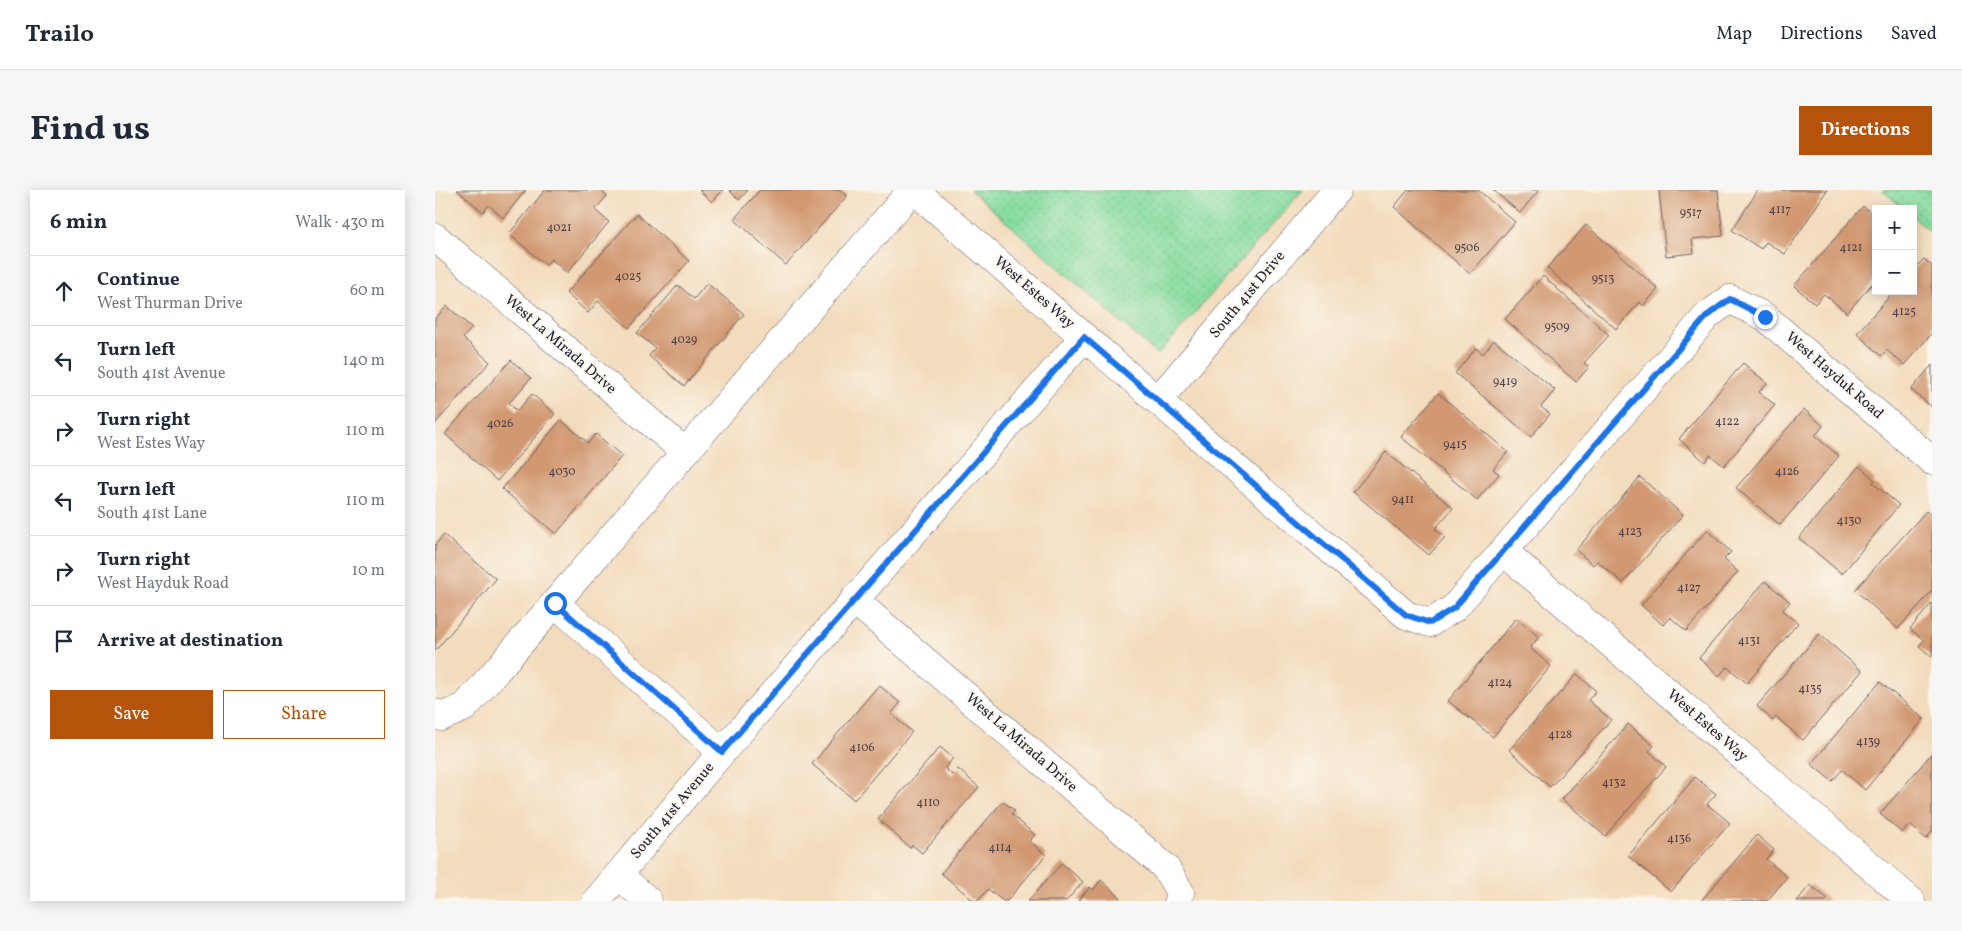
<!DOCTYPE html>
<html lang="en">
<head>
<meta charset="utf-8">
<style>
	body { margin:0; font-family:Vollkorn,serif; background:#f6f6f7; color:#1f2937 }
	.controls { position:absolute; right:15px; top:15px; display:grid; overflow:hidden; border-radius:0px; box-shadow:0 2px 12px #0003 }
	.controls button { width:45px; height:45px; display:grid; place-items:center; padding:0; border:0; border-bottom:1px solid #e0e1e3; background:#fff; color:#1f2937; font:25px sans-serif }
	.stop { position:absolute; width:15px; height:15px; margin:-11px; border:4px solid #1a73e8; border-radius:50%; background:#fff }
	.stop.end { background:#1a73e8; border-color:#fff; box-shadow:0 1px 5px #0008 }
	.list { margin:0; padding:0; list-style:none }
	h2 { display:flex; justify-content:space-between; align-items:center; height:65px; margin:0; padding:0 20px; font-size:21px }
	h2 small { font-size:16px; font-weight:400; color:#747a83 }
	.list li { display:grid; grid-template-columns:32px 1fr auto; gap:15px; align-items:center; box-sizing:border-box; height:70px; padding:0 20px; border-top:1px solid #e0e1e3 }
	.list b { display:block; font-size:19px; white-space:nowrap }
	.list p { margin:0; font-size:16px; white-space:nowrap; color:#747a83 }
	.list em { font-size:16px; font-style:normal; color:#747a83 }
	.actions { display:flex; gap:10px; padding:15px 20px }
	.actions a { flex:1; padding:11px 0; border:1px solid #b45309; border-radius:0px; text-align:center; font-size:18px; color:#b45309 }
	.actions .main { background:#b45309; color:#fff }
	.icon { flex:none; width:28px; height:28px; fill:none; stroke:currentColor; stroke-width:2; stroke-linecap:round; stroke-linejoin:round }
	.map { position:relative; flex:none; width:1497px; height:711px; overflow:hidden; border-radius:0px }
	header { display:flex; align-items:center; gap:30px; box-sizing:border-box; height:70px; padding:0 25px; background:#fff; border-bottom:1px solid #e0e1e3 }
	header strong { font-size:24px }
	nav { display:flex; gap:28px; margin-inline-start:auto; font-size:18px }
	.intro { display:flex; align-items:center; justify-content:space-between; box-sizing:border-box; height:120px; padding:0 30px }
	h1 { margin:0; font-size:35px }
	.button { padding:12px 22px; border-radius:0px; background:#b45309; color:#fff; font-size:18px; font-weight:700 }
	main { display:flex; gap:30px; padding:0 30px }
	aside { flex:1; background:#fff; border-radius:0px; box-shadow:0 2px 12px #0003 }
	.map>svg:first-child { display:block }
	.grass { fill:url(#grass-dots); stroke:#547e6c }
	.building { fill:#d19871 }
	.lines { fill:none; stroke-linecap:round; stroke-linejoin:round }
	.minor-casing { stroke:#6b6368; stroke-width:29 }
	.minor { stroke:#fff; stroke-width:28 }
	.route { stroke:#1a73e8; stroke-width:6 }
	.labels { text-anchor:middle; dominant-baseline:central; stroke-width:4; stroke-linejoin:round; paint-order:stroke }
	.number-label { font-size:12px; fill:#4e4048 }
	.street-label { font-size:15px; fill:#22223b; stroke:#fbf7ec }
</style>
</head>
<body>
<header>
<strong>Trailo</strong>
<nav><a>Map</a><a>Directions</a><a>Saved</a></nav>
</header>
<div class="intro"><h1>Find us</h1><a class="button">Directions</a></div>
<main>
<aside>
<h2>6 min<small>Walk · 430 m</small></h2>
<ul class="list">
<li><svg class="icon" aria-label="ahead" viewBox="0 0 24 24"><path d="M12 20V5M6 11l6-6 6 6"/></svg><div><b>Continue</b><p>West Thurman Drive</p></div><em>60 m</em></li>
<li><svg class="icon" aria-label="left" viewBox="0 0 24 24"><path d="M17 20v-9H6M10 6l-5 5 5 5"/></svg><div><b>Turn left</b><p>South 41st Avenue</p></div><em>140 m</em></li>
<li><svg class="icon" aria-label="right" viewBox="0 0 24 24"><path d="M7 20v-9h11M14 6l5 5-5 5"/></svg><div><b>Turn right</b><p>West Estes Way</p></div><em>110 m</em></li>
<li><svg class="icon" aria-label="left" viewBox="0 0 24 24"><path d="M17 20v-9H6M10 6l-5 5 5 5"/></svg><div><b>Turn left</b><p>South 41st Lane</p></div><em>110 m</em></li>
<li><svg class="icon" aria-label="right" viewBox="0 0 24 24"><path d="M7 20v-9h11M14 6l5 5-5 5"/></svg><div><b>Turn right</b><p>West Hayduk Road</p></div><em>10 m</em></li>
<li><svg class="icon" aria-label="arrive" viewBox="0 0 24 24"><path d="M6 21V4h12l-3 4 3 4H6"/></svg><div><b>Arrive at destination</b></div></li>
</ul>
<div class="actions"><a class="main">Save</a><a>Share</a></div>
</aside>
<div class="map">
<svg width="1497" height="711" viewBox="0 0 1497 711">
	<defs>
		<pattern id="grass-dots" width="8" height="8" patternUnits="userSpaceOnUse" patternTransform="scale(1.25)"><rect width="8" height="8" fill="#85db9e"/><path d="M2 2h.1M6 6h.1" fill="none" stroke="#73bc89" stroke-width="1.8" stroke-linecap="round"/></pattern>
	</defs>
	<rect width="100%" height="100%" fill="#fbf7ec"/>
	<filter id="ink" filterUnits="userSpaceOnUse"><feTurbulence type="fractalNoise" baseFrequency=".02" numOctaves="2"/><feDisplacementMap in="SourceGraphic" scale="10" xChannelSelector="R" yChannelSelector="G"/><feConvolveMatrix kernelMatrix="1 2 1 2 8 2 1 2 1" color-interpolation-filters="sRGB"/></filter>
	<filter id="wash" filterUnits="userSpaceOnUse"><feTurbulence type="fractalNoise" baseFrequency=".0096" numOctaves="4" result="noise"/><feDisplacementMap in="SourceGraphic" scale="20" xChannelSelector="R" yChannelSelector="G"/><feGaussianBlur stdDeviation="1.12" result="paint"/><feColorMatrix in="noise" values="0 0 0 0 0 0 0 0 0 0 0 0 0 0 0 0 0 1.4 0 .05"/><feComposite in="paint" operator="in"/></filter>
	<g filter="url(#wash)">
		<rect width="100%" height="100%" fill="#f3dcbd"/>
		<!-- grass -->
		<g class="grass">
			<polygon points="535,0 868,0 723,165"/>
			<polygon points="1447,0 1497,0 1497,43 1478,27 1478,19 1469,19"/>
		</g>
		<g id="blocks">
			<!-- building -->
			<g class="building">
				<polygon points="22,0 91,0 68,28 54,15 48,22"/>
				<polygon points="110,0 165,0 172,6 160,20 174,32 132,83 116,69 111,75 74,44"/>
				<polygon points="264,0 288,0 277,12"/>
				<polygon points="294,0 313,0 304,10"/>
				<polygon points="325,0 405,0 412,6 351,75 299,29"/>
				<polygon points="973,0 1043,0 1080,32 1035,84 959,17"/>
				<polygon points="1058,0 1104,0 1085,23"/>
				<polygon points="1224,0 1283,0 1288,46 1257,49 1259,63 1231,66"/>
				<polygon points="1323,0 1392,0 1350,64 1331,52 1326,59 1297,40"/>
				<polygon points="1428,16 1441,27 1441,89 1412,123 1389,104 1380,114 1359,96"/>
				<polygon points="202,24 254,71 194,138 163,111 153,123 131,103"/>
				<polygon points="1151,35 1223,99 1208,116 1205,112 1181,139 1112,78"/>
				<polygon points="1489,69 1497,76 1497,143 1469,175 1452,160 1446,166 1422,143 1459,101 1478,101 1478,80"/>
				<polygon points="1108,86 1174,145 1149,173 1154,177 1141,192 1070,129"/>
				<polygon points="272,93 309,124 249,196 214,166 220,158 202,143 243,95 259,109"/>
				<polygon points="12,116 37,138 28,148 55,172 0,234 0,129"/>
				<polygon points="1059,150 1120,200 1106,217 1115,224 1096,247 1020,183 1041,158 1048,164"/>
				<polygon points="76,170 96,188 74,213 82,221 97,204 120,224 62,291 10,244"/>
				<polygon points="1308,173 1332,193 1324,202 1340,215 1289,276 1275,265 1270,272 1244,249"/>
				<polygon points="1497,175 1497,217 1476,200"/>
				<polygon points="1003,203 1073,262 1058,279 1064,284 1042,310 966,247"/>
				<polygon points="1369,219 1388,236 1380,246 1404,266 1345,335 1301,298"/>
				<polygon points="126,230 153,253 161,244 187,266 121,344 67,299"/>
				<polygon points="951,262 1018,318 1000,339 1010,347 994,365 918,302"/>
				<polygon points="1424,276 1440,290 1438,293 1464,315 1407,384 1364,348"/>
				<polygon points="1205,287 1248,325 1188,393 1162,371 1158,375 1141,360"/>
				<polygon points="1491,321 1497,326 1497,401 1463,439 1420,400"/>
				<polygon points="1272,340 1296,362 1289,369 1303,382 1251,441 1235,427 1228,435 1206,415"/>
				<polygon points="9,345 61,389 0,461 0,355"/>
				<polygon points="1330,391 1355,412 1348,420 1363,433 1312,493 1292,477 1284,486 1264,468"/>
				<polygon points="1497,413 1497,467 1484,456 1489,450 1475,439"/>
				<polygon points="1081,428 1104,447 1095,458 1116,476 1058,547 1013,511"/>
				<polygon points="1384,444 1427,481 1368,550 1341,527 1338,531 1322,516"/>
				<polygon points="1142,484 1161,501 1153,510 1176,530 1115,597 1074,560"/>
				<polygon points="1445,492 1489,529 1430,600 1407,580 1397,591 1376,574"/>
				<polygon points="444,495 465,513 456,524 477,542 419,610 377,574"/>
				<polygon points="1193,534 1219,556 1214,561 1231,577 1170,646 1127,609"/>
				<polygon points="505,557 518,568 510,578 517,585 523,579 544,597 487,663 477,655 475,658 443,629"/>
				<polygon points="1497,563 1497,642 1491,649 1474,634 1467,643 1445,624"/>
				<polygon points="1260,587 1281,604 1272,614 1295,633 1236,702 1193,666"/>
				<polygon points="568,611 580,621 576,624 600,645 594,651 611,665 572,711 568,711 553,699 543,711 539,711 506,683"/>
				<polygon points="1322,645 1339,660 1331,669 1352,687 1332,711 1266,711"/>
				<polygon points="627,673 648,692 631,711 593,711"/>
				<polygon points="666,690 685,707 682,711 643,711 655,697 658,700"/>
				<polygon points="1375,695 1393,709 1391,711 1362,711"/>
			</g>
		</g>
	</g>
	<g filter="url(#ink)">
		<use href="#blocks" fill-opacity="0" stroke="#6b6368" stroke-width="1"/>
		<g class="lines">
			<defs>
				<g id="minor">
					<polyline points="479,0 971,425 995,433 1019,418 1273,125 1295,109 1330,127 1497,271"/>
					<polyline points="0,47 250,262"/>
					<polyline points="723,210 902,0"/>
					<polyline points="1068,361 1476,711"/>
					<polyline points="419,410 730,677 745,702 743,711"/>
					<polyline points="120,413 287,562"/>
					<polyline points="0,523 6,527 30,517 477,0"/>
					<polyline points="184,685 213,711"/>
					<polyline points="161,711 287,562 649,147"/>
				</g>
			</defs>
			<!-- minor casing -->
			<use href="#minor" class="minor-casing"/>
			<!-- minor -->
			<use href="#minor" class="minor"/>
		</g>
	</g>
	<g class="lines" filter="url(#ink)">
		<!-- route -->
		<polyline class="route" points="120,413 287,562 649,147 971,425 995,433 1019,418 1273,125 1295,109 1330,127"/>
	</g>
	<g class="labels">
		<!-- number labels -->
		<g class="number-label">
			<text x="1345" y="20">4117</text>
			<text x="1256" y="23">9517</text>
			<text x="124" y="38">4021</text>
			<text x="1032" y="58">9506</text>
			<text x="1416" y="58">4121</text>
			<text x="193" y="87">4025</text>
			<text x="1168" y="89">9513</text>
			<text x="1469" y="122">4125</text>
			<text x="1122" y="137">9509</text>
			<text x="249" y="150">4029</text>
			<text x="1070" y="192">9419</text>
			<text x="1292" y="232">4122</text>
			<text x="65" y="234">4026</text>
			<text x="1020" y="255">9415</text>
			<text x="127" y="282">4030</text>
			<text x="1352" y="282">4126</text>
			<text x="968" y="310">9411</text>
			<text x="1414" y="331">4130</text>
			<text x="1195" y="342">4123</text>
			<text x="1254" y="398">4127</text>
			<text x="1314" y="451">4131</text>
			<text x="1065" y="493">4124</text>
			<text x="1375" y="499">4135</text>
			<text x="1125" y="545">4128</text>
			<text x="1433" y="552">4139</text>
			<text x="427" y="558">4106</text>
			<text x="1179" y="593">4132</text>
			<text x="493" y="613">4110</text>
			<text x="1244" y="649">4136</text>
			<text x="565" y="658">4114</text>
		</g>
		<!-- street labels -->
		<g class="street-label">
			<text transform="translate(599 103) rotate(41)">West Estes Way</text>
			<text transform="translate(813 105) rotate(-50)">South 41st Drive</text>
			<text transform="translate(125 155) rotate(41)">West La Mirada Drive</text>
			<text transform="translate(1399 186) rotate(41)">West Hayduk Road</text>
			<text transform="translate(1272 536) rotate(41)">West Estes Way</text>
			<text transform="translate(586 553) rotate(41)">West La Mirada Drive</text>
			<text transform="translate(238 621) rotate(-50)">South 41st Avenue</text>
		</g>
	</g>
</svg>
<div class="controls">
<button>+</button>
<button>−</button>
</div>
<div class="stop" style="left:120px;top:413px"></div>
<div class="stop end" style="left:1330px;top:127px"></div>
</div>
</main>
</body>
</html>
